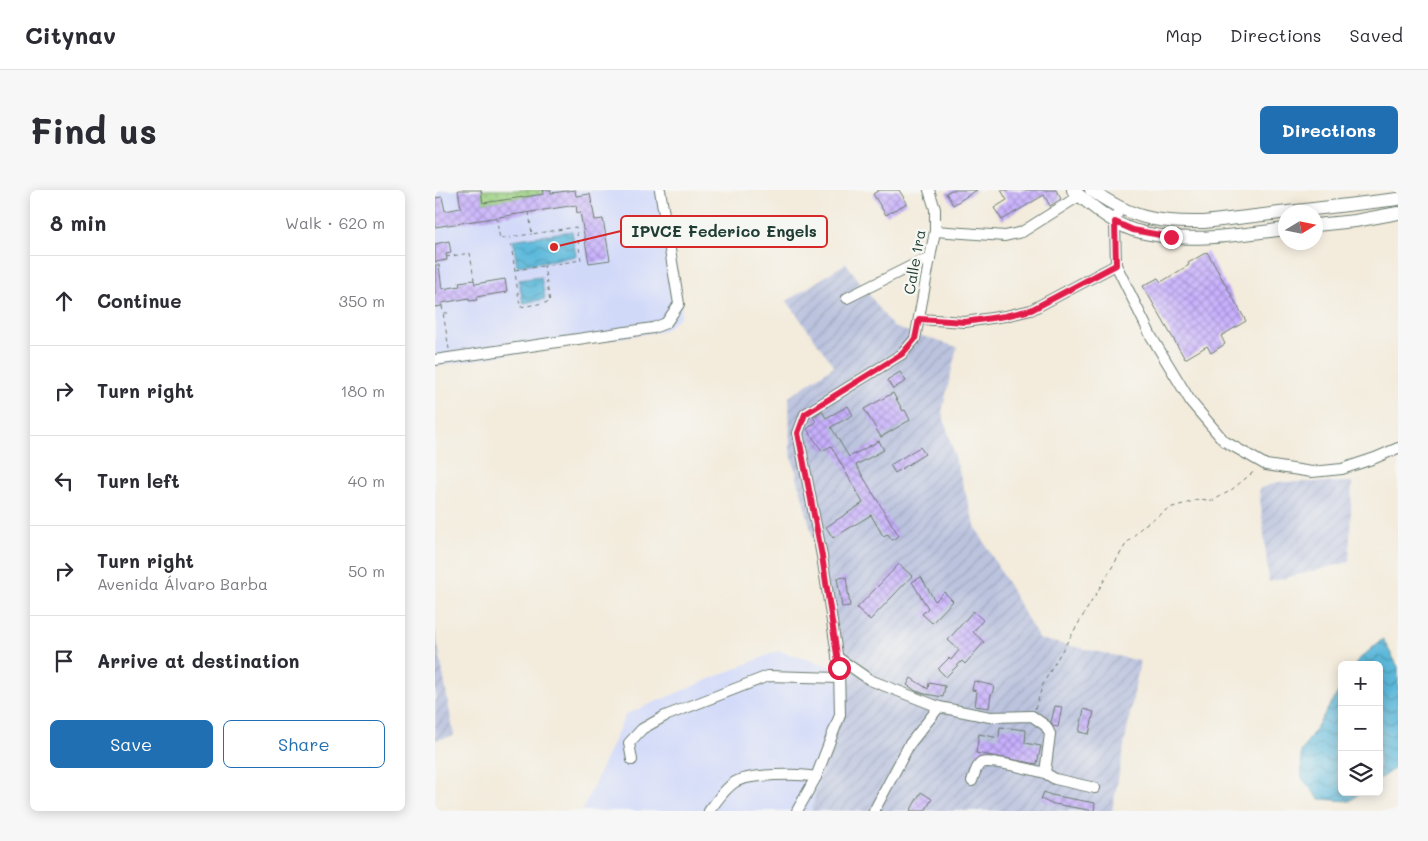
<!DOCTYPE html>
<html lang="en">
<head>
<meta charset="utf-8">
<style>
	body { margin:0; font-family:Mali,sans-serif; background:#f7f7f7; color:#2b2b33 }
	.controls { position:absolute; right:15px; bottom:15px; display:grid; overflow:hidden; border-radius:8px; box-shadow:0 2px 12px #0003 }
	.controls button { width:45px; height:45px; display:grid; place-items:center; padding:0; border:0; border-bottom:1px solid #e1e1e2; background:#fff; color:#2b2b33; font:25px sans-serif }
	.compass { position:absolute; left:843px; top:15px; width:45px; height:45px; border-radius:50%; background:#fff; box-shadow:0 2px 12px #0003; rotate:80deg }
	.stop { position:absolute; width:15px; height:15px; margin:-11px; border:4px solid #e11d48; border-radius:50%; background:#fff }
	.stop.end { background:#e11d48; border-color:#fff; box-shadow:0 1px 5px #0008 }
	.list { margin:0; padding:0; list-style:none }
	h2 { display:flex; justify-content:space-between; align-items:center; height:65px; margin:0; padding:0 20px; font-size:21px }
	h2 small { font-size:16px; font-weight:400; color:#7c7c81 }
	.list li { display:grid; grid-template-columns:32px 1fr auto; gap:15px; align-items:center; box-sizing:border-box; height:90px; padding:0 20px; border-top:1px solid #e1e1e2 }
	.list b { display:block; font-size:19px; white-space:nowrap }
	.list p { margin:0; font-size:16px; white-space:nowrap; color:#7c7c81 }
	.list em { font-size:16px; font-style:normal; color:#7c7c81 }
	.actions { display:flex; gap:10px; padding:15px 20px }
	.actions a { flex:1; padding:11px 0; border:1px solid #1f6fb2; border-radius:8px; text-align:center; font-size:18px; color:#1f6fb2 }
	.actions .main { background:#1f6fb2; color:#fff }
	.icon { flex:none; width:28px; height:28px; fill:none; stroke:currentColor; stroke-width:2; stroke-linecap:round; stroke-linejoin:round }
	.map { position:relative; flex:none; width:963px; height:621px; overflow:hidden; border-radius:8px }
	header { display:flex; align-items:center; gap:30px; box-sizing:border-box; height:70px; padding:0 25px; background:#fff; border-bottom:1px solid #e1e1e2 }
	header strong { font-size:24px }
	nav { display:flex; gap:28px; margin-inline-start:auto; font-size:18px }
	.intro { display:flex; align-items:center; justify-content:space-between; box-sizing:border-box; height:120px; padding:0 30px }
	h1 { margin:0; font-size:35px }
	.button { padding:12px 22px; border-radius:8px; background:#1f6fb2; color:#fff; font-size:18px; font-weight:700 }
	main { display:flex; gap:30px; padding:0 30px }
	aside { flex:1; background:#fff; border-radius:8px; box-shadow:0 2px 12px #0003 }
	.map>svg:first-child { display:block }
	.built { fill:#d1d9f9 }
	.industrial { fill:url(#industrial-furrows) }
	.park { fill:url(#park-dots); stroke:#5e865a }
	.water { fill:url(#water-waves); stroke:#3e7b88 }
	.building { fill:url(#building-cross-hatch) }
	.lines { fill:none; stroke-linecap:round; stroke-linejoin:round }
	.minor-casing { stroke:#697a6e; stroke-width:12 }
	.major-casing { stroke:#697a6e; stroke-width:14 }
	.path { stroke:#697a6e; stroke-width:1; stroke-dasharray:4 4; stroke-linecap:butt }
	.minor { stroke:#fff; stroke-width:10 }
	.major { stroke:#fff; stroke-width:12 }
	.route { stroke:#e11d48; stroke-width:6 }
	.labels { text-anchor:middle; dominant-baseline:central; stroke-width:5; stroke-linejoin:round; paint-order:stroke }
	.street-label { font-size:15px; fill:#1f3d34; stroke:#f6f6f2 }
	.leader { fill:none; stroke:#d62828; stroke-width:2 }
	.callout-dot { fill:#d62828; stroke:#f6f6f2; stroke-width:2 }
	.callout { fill:#f6f6f2; stroke:#d62828; stroke-width:2 }
	.callout-label { font-size:16px; text-anchor:middle; font-weight:bold; fill:#1f3d34 }
</style>
</head>
<body>
<header>
<strong>Citynav</strong>
<nav><a>Map</a><a>Directions</a><a>Saved</a></nav>
</header>
<div class="intro"><h1>Find us</h1><a class="button">Directions</a></div>
<main>
<aside>
<h2>8 min<small>Walk · 620 m</small></h2>
<ul class="list">
<li><svg class="icon" aria-label="ahead" viewBox="0 0 24 24"><path d="M12 20V5M6 11l6-6 6 6"/></svg><div><b>Continue</b></div><em>350 m</em></li>
<li><svg class="icon" aria-label="right" viewBox="0 0 24 24"><path d="M7 20v-9h11M14 6l5 5-5 5"/></svg><div><b>Turn right</b></div><em>180 m</em></li>
<li><svg class="icon" aria-label="left" viewBox="0 0 24 24"><path d="M17 20v-9H6M10 6l-5 5 5 5"/></svg><div><b>Turn left</b></div><em>40 m</em></li>
<li><svg class="icon" aria-label="right" viewBox="0 0 24 24"><path d="M7 20v-9h11M14 6l5 5-5 5"/></svg><div><b>Turn right</b><p>Avenida Álvaro Barba</p></div><em>50 m</em></li>
<li><svg class="icon" aria-label="arrive" viewBox="0 0 24 24"><path d="M6 21V4h12l-3 4 3 4H6"/></svg><div><b>Arrive at destination</b></div></li>
</ul>
<div class="actions"><a class="main">Save</a><a>Share</a></div>
</aside>
<div class="map">
<svg width="963" height="621" viewBox="0 0 963 621">
	<defs>
		<pattern id="industrial-furrows" width="10" height="10" patternUnits="userSpaceOnUse" patternTransform="scale(1.25)"><rect width="10" height="10" fill="#bbc3de"/><path d="M-1 1l2-2M0 10L10 0M9 11l2-2" fill="none" stroke="#a0a8bf"/></pattern>
		<pattern id="park-dots" width="8" height="8" patternUnits="userSpaceOnUse" patternTransform="scale(1.25)"><rect width="8" height="8" fill="#9cd081"/><path d="M2 2h.1M6 6h.1" fill="none" stroke="#7faa6a" stroke-width="1.8" stroke-linecap="round"/></pattern>
		<pattern id="water-waves" width="16" height="10" patternUnits="userSpaceOnUse" patternTransform="scale(1.25)"><rect width="16" height="10" fill="#5db9db"/><path d="M0 5q4-4 8 0t8 0" fill="none" stroke="#4c98b2"/></pattern>
		<pattern id="building-cross-hatch" width="8" height="8" patternUnits="userSpaceOnUse" patternTransform="scale(1.25)"><rect width="8" height="8" fill="#c8b0fd"/><path d="M0 0l8 8M0 8l8-8" fill="none" stroke="#a290ce"/></pattern>
	</defs>
	<rect width="100%" height="100%" fill="#f6f6f2"/>
	<filter id="ink" filterUnits="userSpaceOnUse"><feTurbulence type="fractalNoise" baseFrequency=".02" numOctaves="2"/><feDisplacementMap in="SourceGraphic" scale="10" xChannelSelector="R" yChannelSelector="G"/><feConvolveMatrix kernelMatrix="1 2 1 2 8 2 1 2 1" color-interpolation-filters="sRGB"/></filter>
	<filter id="wash" filterUnits="userSpaceOnUse"><feTurbulence type="fractalNoise" baseFrequency=".0096" numOctaves="4" result="noise"/><feDisplacementMap in="SourceGraphic" scale="20" xChannelSelector="R" yChannelSelector="G"/><feGaussianBlur stdDeviation="1.12" result="paint"/><feColorMatrix in="noise" values="0 0 0 0 0 0 0 0 0 0 0 0 0 0 0 0 0 1.4 0 .05"/><feComposite in="paint" operator="in"/></filter>
	<g filter="url(#wash)">
		<rect width="100%" height="100%" fill="#f3ebdb"/>
		<!-- built -->
		<g class="built">
			<polygon points="0,0 230,0 247,114 246,126 231,139 222,142 0,176"/>
			<polygon points="343,461 413,481 376,621 147,621 191,524"/>
		</g>
		<!-- industrial -->
		<g class="industrial">
			<polygon points="411,73 458,137 522,157 507,222 540,336 604,449 705,471 677,621 376,621 413,481 355,260 354,207 399,176 352,111"/>
			<polygon points="843,292 917,292 914,372 834,392 824,299"/>
			<polygon points="0,438 19,546 0,550"/>
		</g>
		<!-- park -->
		<polygon class="park" points="46,0 108,0 110,9 103,5 48,13"/>
		<!-- water -->
		<g class="water">
			<polygon points="137,41 141,66 82,76 78,50"/>
			<polygon points="106,87 110,109 88,113 84,90"/>
			<polygon points="948,449 963,477 963,576 944,589 944,475 920,475 922,471"/>
			<polygon points="907,496 907,602 926,602 915,611 884,609 867,588 866,562"/>
		</g>
		<g id="blocks">
			<!-- building -->
			<g class="building">
				<polygon points="23,0 46,0 48,13 109,4 108,0 116,0 116,3 140,0 141,6 155,4 160,30 168,29 175,70 154,73 145,22 142,23 141,15 0,37 0,8 7,7 10,21 26,18"/>
				<polygon points="444,0 464,0 472,13 451,25 438,4"/>
				<polygon points="516,0 542,0 518,15 511,3"/>
				<polygon points="566,0 621,0 626,9 615,16 609,5 567,30 559,18 572,10"/>
				<polygon points="14,51 16,63 11,64 12,70 0,72 0,54"/>
				<polygon points="772,62 811,131 786,146 790,154 776,163 772,156 750,169 708,96 723,88 726,92 754,75 753,73"/>
				<polygon points="0,75 4,75 7,99 25,96 24,92 39,90 40,94 70,89 72,102 41,107 42,110 34,111 34,108 7,113 7,116 0,117"/>
				<polygon points="465,182 471,191 458,199 452,190"/>
				<polygon points="458,203 468,221 470,220 475,230 446,247 429,219"/>
				<polygon points="413,216 418,225 396,237 414,267 444,251 449,260 421,275 464,346 457,350 453,344 448,346 436,325 398,348 391,337 428,313 396,256 387,261 372,239 381,232 378,227 387,221 391,228"/>
				<polygon points="485,257 490,264 460,283 455,275"/>
				<polygon points="464,374 477,386 435,430 422,418"/>
				<polygon points="411,387 415,416 407,417 402,388"/>
				<polygon points="486,387 500,411 509,402 518,411 497,433 487,424 493,418 477,392"/>
				<polygon points="538,421 548,430 538,442 549,452 530,474 527,471 511,487 503,479 514,468 516,470 524,460 513,450"/>
				<polygon points="476,488 493,499 494,493 510,496 508,507 490,504 481,501 472,495"/>
				<polygon points="539,491 559,496 557,504 556,504 554,518 540,516 542,501 537,500"/>
				<polygon points="620,516 627,517 623,537 618,536 616,532"/>
				<polygon points="649,519 659,522 654,544 644,542"/>
				<polygon points="565,537 591,540 590,553 606,556 602,574 541,563 544,544 564,548"/>
				<polygon points="486,602 497,609 490,621 475,621"/>
				<polygon points="609,602 616,605 660,613 659,621 614,613 606,609"/>
			</g>
		</g>
	</g>
	<g filter="url(#ink)">
		<use href="#blocks" fill-opacity="0" stroke="#697a6e" stroke-width="1"/>
		<g class="lines">
			<defs>
				<g id="minor">
					<polyline points="684,18 680,32 681,75 716,146 756,212 789,251 831,275 877,282 907,279 940,268 963,258"/>
					<polyline points="500,41 570,46 587,42 644,6"/>
					<polyline points="412,108 484,72 495,69"/>
					<polyline points="484,129 530,132 570,126 596,120 681,75"/>
					<polyline points="0,170 218,138 231,133 244,114 225,0"/>
					<polyline points="402,467 435,490 504,517 555,527 597,526 611,536 615,544 610,583 620,589 660,598"/>
					<polyline points="197,570 194,553 207,539 230,526 333,486 404,488"/>
					<path d="M 537,591 C 539,586 541,576 546,573 C 555,569 599,580 610,583"/>
					<path d="M 274,621 C 282,611 289,599 300,592 C 314,584 365,583 381,587"/>
					<polyline points="362,621 381,587 405,525 404,478 387,366 363,243 370,224 467,164 480,149 500,41 500,19 494,0"/>
					<polyline points="439,621 474,555 504,517"/>
				</g>
				<g id="major">
					<path d="M 638,0 C 655,15 677,33 698,40 C 748,55 800,45 851,39"/>
					<path d="M 656,0 C 697,28 719,33 769,32 L 963,9"/>
					<polyline points="881,35 920,31 963,23"/>
				</g>
			</defs>
			<!-- minor casing -->
			<use href="#minor" class="minor-casing"/>
			<!-- major casing -->
			<use href="#major" class="major-casing"/>
			<!-- path -->
			<g class="path">
				<polyline points="94,22 97,44 141,37 146,70 109,76 115,112 85,117 75,47 97,44"/>
				<polyline points="61,27 65,49 75,47"/>
				<polyline points="11,67 35,63 39,90"/>
				<polyline points="80,80 108,76"/>
				<polyline points="7,116 14,159"/>
				<polyline points="9,123 14,123"/>
				<polyline points="600,519 608,494 625,464 691,354 708,336 734,318 766,309 777,311 795,301 821,280"/>
			</g>
			<!-- minor -->
			<use href="#minor" class="minor"/>
			<!-- major -->
			<use href="#major" class="major"/>
		</g>
	</g>
	<g class="lines" filter="url(#ink)">
		<!-- route -->
		<polyline class="route" points="404,478 387,366 363,243 370,224 467,164 480,149 484,129 530,132 570,126 596,120 681,75 680,32 698,40 736,47"/>
	</g>
	<g class="labels">
		<!-- street labels -->
		<g class="street-label">
			<text transform="translate(479 72) rotate(-80)">Calle 1ra</text>
		</g>
	</g>
	<!-- callouts -->
	<path class="leader" d="M119 57L186 41"/>
	<circle class="callout-dot" cx="119" cy="57" r="5"/>
	<rect class="callout" x="186" y="26" width="206" height="31" rx="5"/>
	<g class="callout-label">
		<text x="289" y="47">IPVCE Federico Engels</text>
	</g>
</svg>
<div class="controls">
<button>+</button>
<button>−</button>
<button><svg class="icon" aria-label="layers" viewBox="0 0 24 24"><path d="M12 4l9 5-9 5-9-5zM3 14l9 5 9-5"/></svg></button>
</div>
<svg class="compass" viewBox="-18 -18 36 36"><path d="M0-13l5 13h-10z" fill="#e53935"/><path d="M0 13l5-13h-10z" fill="#7c7c81"/></svg>
<div class="stop" style="left:404px;top:478px"></div>
<div class="stop end" style="left:736px;top:47px"></div>
</div>
</main>
</body>
</html>
